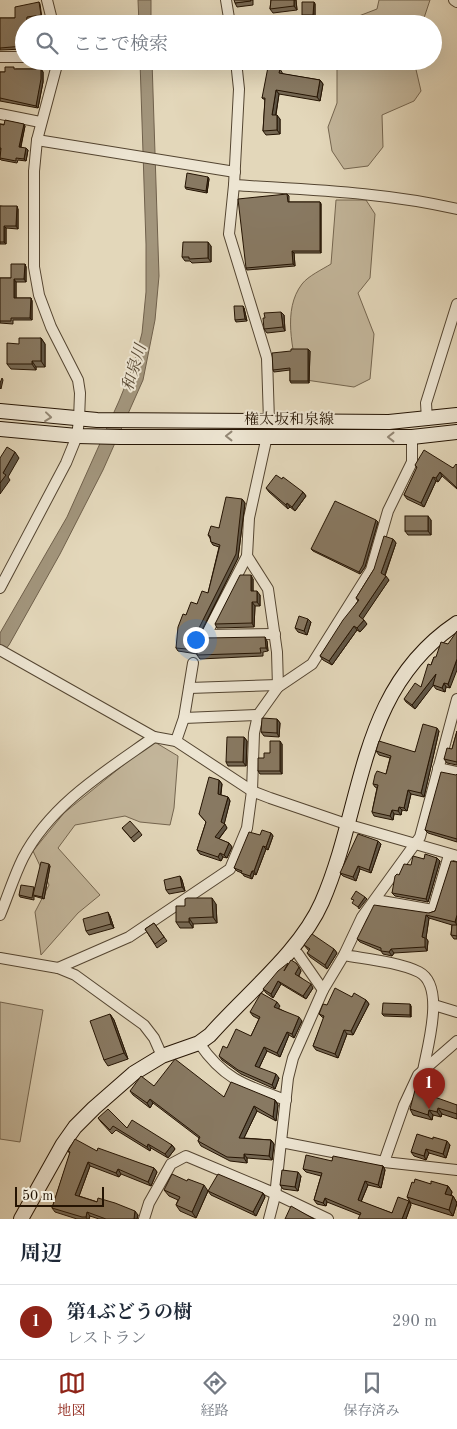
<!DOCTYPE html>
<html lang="ja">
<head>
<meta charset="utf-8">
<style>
	body { margin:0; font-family:"Old Standard TT","Noto Serif JP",serif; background:#f2f2f3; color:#1f2937 }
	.scale { position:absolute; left:15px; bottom:12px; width:89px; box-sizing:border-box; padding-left:5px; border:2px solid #251403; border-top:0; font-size:14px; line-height:18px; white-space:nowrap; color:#251403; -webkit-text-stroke:4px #ede5d2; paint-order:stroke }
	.you { position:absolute; left:195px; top:639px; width:18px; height:18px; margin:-12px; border:4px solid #fff; border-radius:50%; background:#1a73e8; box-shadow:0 0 0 8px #1a73e833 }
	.badge { display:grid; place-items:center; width:32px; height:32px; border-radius:50%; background:#8f2418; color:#fff; font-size:16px; font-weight:700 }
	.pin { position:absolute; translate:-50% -41px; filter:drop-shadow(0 1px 2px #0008) }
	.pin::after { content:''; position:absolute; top:26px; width:18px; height:15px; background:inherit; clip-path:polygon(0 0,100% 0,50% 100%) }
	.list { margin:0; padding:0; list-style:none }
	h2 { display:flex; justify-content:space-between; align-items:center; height:65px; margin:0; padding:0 20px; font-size:21px }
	h2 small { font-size:16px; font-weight:400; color:#747a83 }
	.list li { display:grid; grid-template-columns:32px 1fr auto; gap:15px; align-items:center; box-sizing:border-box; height:75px; padding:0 20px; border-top:1px solid #e0e1e3 }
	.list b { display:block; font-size:19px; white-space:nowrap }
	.list p { margin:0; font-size:16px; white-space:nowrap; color:#747a83 }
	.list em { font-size:16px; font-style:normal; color:#747a83 }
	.icon { flex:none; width:28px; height:28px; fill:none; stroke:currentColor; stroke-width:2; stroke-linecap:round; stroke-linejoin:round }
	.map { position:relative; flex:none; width:457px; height:1219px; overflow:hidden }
	.search { position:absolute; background:#fff; box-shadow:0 5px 20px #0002; left:15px; right:15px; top:15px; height:55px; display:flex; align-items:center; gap:12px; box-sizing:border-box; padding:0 18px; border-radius:28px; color:#747a83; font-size:19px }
	.sheet { height:140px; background:#fff }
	nav { display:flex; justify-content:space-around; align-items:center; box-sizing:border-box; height:70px; border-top:1px solid #e0e1e3; background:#fff; font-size:14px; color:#747a83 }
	nav a { display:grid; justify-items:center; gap:2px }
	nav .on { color:#8f2418 }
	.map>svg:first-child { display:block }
	.green { fill:#c3b69b; stroke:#74654f }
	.water { fill:#a2957c; stroke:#70614c }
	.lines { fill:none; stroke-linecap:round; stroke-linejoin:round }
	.street-casing { stroke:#544531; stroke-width:12 }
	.secondary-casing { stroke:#251403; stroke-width:16 }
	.street { stroke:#ede5d2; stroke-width:10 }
	.secondary { stroke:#ede5d2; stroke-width:14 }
	.wall { fill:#756854; stroke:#251403 }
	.shaded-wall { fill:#5f5545; stroke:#251403 }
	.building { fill:#887962; stroke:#251403 }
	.oneway { stroke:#938775 }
	.labels { text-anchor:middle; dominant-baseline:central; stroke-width:4; stroke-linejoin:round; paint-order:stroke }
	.street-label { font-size:15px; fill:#251403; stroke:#ede5d2 }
	.water-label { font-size:16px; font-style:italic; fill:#574833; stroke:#ede5d2 }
</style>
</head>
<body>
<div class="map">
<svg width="457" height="1219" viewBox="0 0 457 1219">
	<rect width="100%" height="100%" fill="#e3d7ba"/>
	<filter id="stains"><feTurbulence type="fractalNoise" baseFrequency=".004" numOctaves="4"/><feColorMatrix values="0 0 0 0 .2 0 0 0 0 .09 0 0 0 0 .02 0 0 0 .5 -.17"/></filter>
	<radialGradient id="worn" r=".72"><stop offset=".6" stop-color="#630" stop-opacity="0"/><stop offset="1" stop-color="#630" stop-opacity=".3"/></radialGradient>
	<!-- green -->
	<g class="green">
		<polygon points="379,0 430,0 422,24 349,24 351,19 377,9"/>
		<polygon points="337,61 414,61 421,91 414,101 382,115 383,147 368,166 344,169 332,151 328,127 337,103"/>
		<path d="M 336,200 L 366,200 L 375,214 L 370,278 L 358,293 L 374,334 L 370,379 L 354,387 L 299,379 C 293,350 282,310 302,284 C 308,276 323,269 331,264 Z"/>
		<polygon points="153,741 178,756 174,808 170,825 140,822 125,816 75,825 58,848 100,895 78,913 41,955 35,912 49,885 33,851 64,813"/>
		<polygon points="0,1002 43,1010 20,1142 0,1139"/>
	</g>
	<!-- water -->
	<g class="water">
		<polygon points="138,0 151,0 151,24 139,24"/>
		<polygon points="140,61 152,61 159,276 155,320 143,380 103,470 60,554 9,645 0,656 0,633 67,517 119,401 134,364 142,333 146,292 146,244"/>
		<polygon points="425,1079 442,1085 439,1094 422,1087"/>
	</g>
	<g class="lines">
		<defs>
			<g id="street">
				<polyline points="47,0 53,24"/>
				<polyline points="226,0 230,24"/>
				<polyline points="454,0 457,2"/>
				<polyline points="0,57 24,57"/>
				<polyline points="236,61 239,89 234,185 229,234 267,358 269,421"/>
				<polyline points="0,114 40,122"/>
				<polyline points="37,140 235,172"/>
				<path d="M 234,185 C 309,190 384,192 457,209"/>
				<polyline points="427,420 426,403 457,304"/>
				<polyline points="247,556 206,635 275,634"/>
				<polyline points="0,588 66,463 77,436 79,420 80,393 78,380 51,327 39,295 34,267 34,171 37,140 58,61"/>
				<polyline points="0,650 154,737 176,741 252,791 270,798 346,824 457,856"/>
				<polyline points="278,687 312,664 371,570 388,511 412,462 412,437"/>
				<polyline points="189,688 278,685"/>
				<polyline points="184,718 258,715"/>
				<polyline points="176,741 184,718 193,663"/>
				<polyline points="438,768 457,772"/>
				<polyline points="376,900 433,910 449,855"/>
				<path d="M 0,915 C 8,896 14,876 23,858 C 51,804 106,771 154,737"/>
				<polyline points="291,948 298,954 323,990"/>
				<path d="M 344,955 C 366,959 399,962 419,972 C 446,986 427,1048 423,1071"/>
				<polyline points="0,958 58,968 75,975 144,1025 154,1038 162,1056"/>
				<polyline points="58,968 129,937 230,869 247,828 252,791 254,733 258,715 278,687 277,652 268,589 247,556 249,518 267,436"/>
				<polyline points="434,1005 457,1012"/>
				<polyline points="457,1041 418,1075 404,1105 384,1162 457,1170"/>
				<path d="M 199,1043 C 224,1080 247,1086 286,1100"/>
				<polyline points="281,1142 384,1162"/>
				<polyline points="144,1219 149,1203 171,1164 186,1156 267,1190 328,1219"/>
				<polyline points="269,1219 275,1196 288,1078 293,1058 323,990 344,955 362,917 420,837 457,699"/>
			</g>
			<g id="secondary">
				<polyline points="0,411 97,420 389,422 457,415"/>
				<polyline points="0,429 77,436 120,437 412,437 457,432"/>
				<path d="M 21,1219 L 63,1144 L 75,1127 L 94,1108 L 134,1073 L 162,1056 L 199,1043 L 210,1035 C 246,994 300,952 322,902 C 365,803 357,690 457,623"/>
			</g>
		</defs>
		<!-- street casing -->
		<use href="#street" class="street-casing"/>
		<!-- secondary casing -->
		<use href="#secondary" class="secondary-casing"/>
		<!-- street -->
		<use href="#street" class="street"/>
		<!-- secondary -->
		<use href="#secondary" class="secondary"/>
	</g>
	<!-- wall -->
	<g class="wall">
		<polygon points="253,0 253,5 237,7 235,3"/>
		<polygon points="271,0 296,0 297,10 273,13 270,9"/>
		<polygon points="39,2 40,4 42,18 28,20 24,24 24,49 0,50 0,18 15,18"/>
		<polygon points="314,2 315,4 315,17 303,17 302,15"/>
		<polygon points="16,69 41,69 43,72 43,82 38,108 0,101 0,72 5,72"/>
		<polygon points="280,69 283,74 320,80 323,84 320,101 279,94 276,115 280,119 280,134 266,135 263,131 265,100 262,98"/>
		<polygon points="0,124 25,126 21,147 28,150 26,161 18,160 17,163 1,160 0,159 1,150 0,149"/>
		<polygon points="208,177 209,179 207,193 186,189 185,187"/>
		<polygon points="287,194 289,196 289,202 320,202 321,204 321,253 294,253 295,266 247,270 246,268"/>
		<polygon points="0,206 18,209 18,229 6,228 6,244 0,244"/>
		<polygon points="211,246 211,262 192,263 190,261 185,261 182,257"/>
		<polygon points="25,264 26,267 26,282 16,282 16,298 31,298 32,301 32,320 13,320 13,324 0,323 0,278 11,278"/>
		<polygon points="244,308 247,321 236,322 235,320"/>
		<polygon points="284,315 285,331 267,333 264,329"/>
		<polygon points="41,338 45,344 45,367 36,367 36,370 11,369 7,364 19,344"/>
		<polygon points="310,351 309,383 291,383 290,381 290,370 274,372 273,370"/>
		<polygon points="415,465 453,468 457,465 457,489 442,476 438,482 436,481 424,507 407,499 404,495 417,468"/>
		<polygon points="266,488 303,492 306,496 295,511 290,507 288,509 269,492"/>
		<polygon points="242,499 245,503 238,558 200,635 204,638 267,641 268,651 263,652 263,656 200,659 197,655 197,654 178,651 176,648 186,615 208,593 219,547 213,545 211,542 210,538 208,535 219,528"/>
		<polygon points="431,520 431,535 408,535 405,531"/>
		<polygon points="378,522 365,567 360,574 313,551 311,549"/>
		<polygon points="393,539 396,543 385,576 389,580 362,619 367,624 360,632 357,630 332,665 323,660 320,656 358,601 356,598"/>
		<polygon points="253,579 253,591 260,595 260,606 255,606 254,627 217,628 215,624"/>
		<polygon points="311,622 307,635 298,632 295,628"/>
		<polygon points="434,657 450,688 446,687 445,692 436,689 433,685 415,709 406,702 404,699 421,687 431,665"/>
		<polygon points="277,719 280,723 279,737 264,736 261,732"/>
		<polygon points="439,731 424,797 411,794 407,811 402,810 401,815 394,814 393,820 374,816 372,812 377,788 375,787 373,784 386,774 390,758 379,755 376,751 415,752"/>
		<polygon points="457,731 457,765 447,763 444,759 452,749"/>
		<polygon points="244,737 247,741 246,766 228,766 226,762"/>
		<polygon points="282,744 282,774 260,774 258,771 264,758 270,753"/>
		<polygon points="457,774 457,842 428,833 425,830"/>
		<polygon points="219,780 222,784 221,795 228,797 230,801 224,824 227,828 219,839 229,843 232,847 227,858 223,857 221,861 200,854 197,850 206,822 199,814"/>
		<polygon points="122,828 139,831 142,835 134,842"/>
		<polygon points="271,833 273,836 268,850 266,849 256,875 254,874 252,879 244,876 242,873 237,871 234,868 260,835"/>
		<polygon points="378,841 381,844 371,873 360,869 356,881 343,876 340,873"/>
		<polygon points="437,858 440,861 428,902 395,896 392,893 399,875 411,865 424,859"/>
		<polygon points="457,862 457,939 454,939 451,935 452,925 429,918 426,938 428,941 427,951 394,953 392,956 383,954 381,951 360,942 357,939 435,911"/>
		<polygon points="50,866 44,899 34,896 34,900 20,897 19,895 35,888"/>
		<polygon points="180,876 182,880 185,891 169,894 166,890"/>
		<polygon points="216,904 217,923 193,924 193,928 180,928 176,922 185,906"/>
		<polygon points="110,916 114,928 89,935 86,931"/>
		<polygon points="154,923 167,941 157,948 145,929"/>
		<polygon points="304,945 334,949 337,953 327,969 310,957 307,953 309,951"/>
		<polygon points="296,963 301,971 299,976 313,988 306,999 281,984 273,998 266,993 263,989"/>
		<polygon points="352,997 366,1000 369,1004 353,1035 347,1034 338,1058 316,1050 313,1046 324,1018 322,1017 319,1014 327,1005"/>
		<polygon points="280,1006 278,1008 302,1021 294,1038 289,1035 280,1057 267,1051 259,1068 279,1078 275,1089 241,1074 222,1060 219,1056 227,1048 251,1036 259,1019 253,1016 250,1012"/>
		<polygon points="411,1006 411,1017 384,1016 382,1014"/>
		<polygon points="110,1014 114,1020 128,1059 108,1066 104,1060"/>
		<polygon points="154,1086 224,1097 275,1100 278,1105 276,1121 257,1111 244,1138 271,1140 274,1144 272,1160 247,1158 247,1163 230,1161 201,1146 198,1141 199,1138 153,1103 150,1108 133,1095 130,1091"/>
		<polygon points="457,1105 457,1119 442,1114 441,1117 433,1115 432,1120 413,1115 410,1109"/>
		<polygon points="98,1118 127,1128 172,1145 175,1149 168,1158 151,1148 150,1151 116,1130 112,1134 101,1122"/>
		<polygon points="433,1139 450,1145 446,1158 429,1153 426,1160 414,1156 411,1152"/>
		<polygon points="68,1151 97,1151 154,1168 157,1172 151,1186 121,1174 119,1177 90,1166 79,1196 138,1215 137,1219 99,1219 90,1216 89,1219 77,1219 55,1212 52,1208 70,1154"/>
		<polygon points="332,1161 383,1166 385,1170 381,1188 368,1185 361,1202 392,1213 409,1201 411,1205 406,1219 360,1215 327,1202 326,1206 317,1204 314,1200 321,1176 306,1172 303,1169"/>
		<polygon points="301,1176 298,1191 283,1189 280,1185"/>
		<polygon points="431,1184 448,1186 452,1192 451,1196 453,1196 457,1203 453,1216 411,1203 407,1197"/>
		<polygon points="164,1190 208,1191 196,1218 180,1211 176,1205 178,1200 169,1196"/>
		<polygon points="208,1191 263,1193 265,1197 256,1216 211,1195"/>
	</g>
	<!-- shaded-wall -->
	<g class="shaded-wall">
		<polygon points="294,0 296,0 297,10 294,6"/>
		<polygon points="314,2 315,4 315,17 313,15"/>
		<polygon points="41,69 43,72 43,82 38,108 36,106"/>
		<polygon points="320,80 323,84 320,101 317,97"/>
		<polygon points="276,90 279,94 275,119 272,115"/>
		<polygon points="277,115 280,119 280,134 277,130"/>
		<polygon points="24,124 25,126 20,149 19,147"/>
		<polygon points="26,148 28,150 26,161 24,159"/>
		<polygon points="208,177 209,179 207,193 206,191"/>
		<polygon points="320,202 321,204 321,253 320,251"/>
		<polygon points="17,206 18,209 18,229 16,226"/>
		<polygon points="4,226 6,228 6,244 4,242"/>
		<polygon points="208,242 211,246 211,262 208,258"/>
		<polygon points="292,251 294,253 295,266 293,264"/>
		<polygon points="25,264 26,267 26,282 24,279"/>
		<polygon points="14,279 16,282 16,301 14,298"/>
		<polygon points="31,298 32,301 32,320 30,318"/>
		<polygon points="243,306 244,308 247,321 245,319"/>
		<polygon points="281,312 284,315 285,331 283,327"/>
		<polygon points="41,338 45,344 45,367 41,361"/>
		<polygon points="308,349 310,351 309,383 308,381"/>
		<polygon points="32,361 36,367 36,370 32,364"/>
		<polygon points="2,378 3,380 1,389 0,388 0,383"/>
		<polygon points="15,452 19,458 8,477 10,480 0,494 0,483 3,473"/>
		<polygon points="440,472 442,476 438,482 436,478"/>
		<polygon points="433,477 436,481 424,507 421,503"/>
		<polygon points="303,492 306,496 295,511 292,507"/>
		<polygon points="242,499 245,503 238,558 199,636 197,632"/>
		<polygon points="287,503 290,507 288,509 286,505"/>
		<polygon points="428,516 431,520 431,535 428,531"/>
		<polygon points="376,520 378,522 365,567 360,574 359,572"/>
		<polygon points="393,539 396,543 384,577 381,573"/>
		<polygon points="251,575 253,579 253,595 251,591"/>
		<polygon points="386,576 389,580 362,620 359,616"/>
		<polygon points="257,591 260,595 260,606 257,602"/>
		<polygon points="252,602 255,606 254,627 252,623"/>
		<polygon points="308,619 311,622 307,635 304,631"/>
		<polygon points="364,620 367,624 360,632 357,628"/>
		<polygon points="354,626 357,630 332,665 329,661"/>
		<polygon points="265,637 267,641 268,651 266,648"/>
		<polygon points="457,659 457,670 450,688 448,684"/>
		<polygon points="436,674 439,678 415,709 412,705"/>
		<polygon points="444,683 446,687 445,692 442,688"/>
		<polygon points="277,719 280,723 279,737 277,733"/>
		<polygon points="437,728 439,731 424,797 421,793"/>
		<polygon points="244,737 247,741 246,766 243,762"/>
		<polygon points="280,741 282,744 282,774 280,771"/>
		<polygon points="219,780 222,784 220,798 218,794"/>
		<polygon points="408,790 411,794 407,811 404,808"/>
		<polygon points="228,797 230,801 224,825 225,824 227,828 217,841 215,837 221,822"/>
		<polygon points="399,807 402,810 401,815 398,811"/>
		<polygon points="392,810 394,814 393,820 390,816"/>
		<polygon points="271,833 273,836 268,850 266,847"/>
		<polygon points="378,841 381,844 371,873 369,870"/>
		<polygon points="229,843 232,847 227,858 224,855"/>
		<polygon points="263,846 266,849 256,875 254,871"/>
		<polygon points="220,853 223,857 221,861 218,857"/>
		<polygon points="437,858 440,861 428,902 426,899"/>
		<polygon points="49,864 50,866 44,899 42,897"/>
		<polygon points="358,866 360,869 356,881 353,877"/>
		<polygon points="252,871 254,874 252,879 250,876"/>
		<polygon points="180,876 182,880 185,891 182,887"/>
		<polygon points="365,897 367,899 359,909 358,907"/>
		<polygon points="212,898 216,904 217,923 213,917"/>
		<polygon points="108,912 110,916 114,928 111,924"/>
		<polygon points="426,915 429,918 426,938 428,941 427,951 425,947 422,937"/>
		<polygon points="457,915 457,925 455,922"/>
		<polygon points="189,918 193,924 193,928 189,922"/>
		<polygon points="334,949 337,953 327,969 325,965"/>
		<polygon points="391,949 394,953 392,956 389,952"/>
		<polygon points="299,967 301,971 298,977 295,974"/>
		<polygon points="278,981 281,984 273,998 271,994"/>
		<polygon points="311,984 313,988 306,999 303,996"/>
		<polygon points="366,1000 369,1004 353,1035 351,1031"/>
		<polygon points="277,1002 280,1006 277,1011 274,1007"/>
		<polygon points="410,1004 411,1006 411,1017 410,1015"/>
		<polygon points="110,1014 114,1020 128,1059 124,1053"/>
		<polygon points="299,1017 302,1021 294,1038 292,1034"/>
		<polygon points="344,1030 347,1034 338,1058 335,1054"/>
		<polygon points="287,1032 289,1035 280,1057 277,1053"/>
		<polygon points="264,1047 267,1051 258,1070 255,1066"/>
		<polygon points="276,1074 279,1078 275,1089 272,1085"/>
		<polygon points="150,1099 153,1103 150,1108 147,1103"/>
		<polygon points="275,1100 278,1105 276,1121 273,1117"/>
		<polygon points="254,1106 257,1111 242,1142 239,1138"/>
		<polygon points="438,1108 442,1114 441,1117 437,1112"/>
		<polygon points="429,1110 433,1115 432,1120 428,1115"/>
		<polygon points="271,1140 274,1144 272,1160 269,1156"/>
		<polygon points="447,1141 450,1145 446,1158 443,1154"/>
		<polygon points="148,1144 151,1148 150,1151 147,1147"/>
		<polygon points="172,1145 175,1149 168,1158 165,1154"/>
		<polygon points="426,1149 429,1153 426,1160 424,1156"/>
		<polygon points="244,1154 247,1158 247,1163 244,1158"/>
		<polygon points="88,1162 90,1166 78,1199 75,1195"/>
		<polygon points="383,1166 385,1170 381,1188 378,1185"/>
		<polygon points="154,1168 157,1172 151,1186 148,1182"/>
		<polygon points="118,1169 121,1174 119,1177 116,1173"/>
		<polygon points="298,1172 301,1176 298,1191 295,1187"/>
		<polygon points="365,1181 368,1185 360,1204 358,1200"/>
		<polygon points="204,1185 208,1191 196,1218 192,1212"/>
		<polygon points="448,1186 452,1192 449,1200 445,1194"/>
		<polygon points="263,1193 265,1197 256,1216 253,1212"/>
		<polygon points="453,1196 457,1203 453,1216 449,1210"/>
		<polygon points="325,1198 327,1202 326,1206 323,1203"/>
		<polygon points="409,1201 411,1205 406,1219 402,1219"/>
		<polygon points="135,1211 138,1215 137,1219 134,1219"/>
		<polygon points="87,1212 90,1216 89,1219 87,1219 86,1217"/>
	</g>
	<!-- building -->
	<g class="building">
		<polygon points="234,0 250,0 251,1 235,3"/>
		<polygon points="271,0 294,0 294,6 270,9"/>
		<polygon points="39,2 41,15 27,17 26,24 24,24 24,46 0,48 0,18 15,18 15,7"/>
		<polygon points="302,2 314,2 313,15 302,15"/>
		<polygon points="5,67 14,67 14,69 41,69 41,79 36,106 0,98 0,72 5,72"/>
		<polygon points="268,67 280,69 279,73 320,80 317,97 276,90 272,115 277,115 277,130 263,131 265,98 262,98"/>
		<polygon points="5,120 24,124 19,147 26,148 24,159 16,158 16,161 0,158 1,148 0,148 0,124 4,125"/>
		<polygon points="187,173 208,177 206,191 185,187"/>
		<polygon points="287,194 288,202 320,202 320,251 292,251 293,264 246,268 238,199"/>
		<polygon points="0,206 17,206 16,226 4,226 4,242 0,242"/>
		<polygon points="183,242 208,242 208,258 189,259 189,257 182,257"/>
		<polygon points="11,264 25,264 24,279 14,279 14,298 31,298 30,318 11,318 11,321 0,321 0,278 11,278"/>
		<polygon points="234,306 243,306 245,319 235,320"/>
		<polygon points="281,312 283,327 264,329 263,318 265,318 264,313"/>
		<polygon points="19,338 41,338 41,361 32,361 32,364 7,364 7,343 19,344"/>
		<polygon points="291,349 308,349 308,381 290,381 290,368 273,370 272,353 291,351"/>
		<polygon points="7,447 15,452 3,473 6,475 0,483 0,458"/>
		<polygon points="424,450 453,468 456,464 457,465 457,488 440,472 436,478 433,477 421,503 404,495 417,467 415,465"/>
		<polygon points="276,475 282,479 283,477 303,492 292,507 287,503 286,505 266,488"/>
		<polygon points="226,497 242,499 236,554 197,632 204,638 265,637 266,648 260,648 261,653 197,655 197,650 176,648 178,627 183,614 186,615 191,602 197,604 202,591 208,593 220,545 211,542 210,536 208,535 211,526 219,528"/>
		<polygon points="335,501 376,520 363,565 359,572 311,549"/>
		<rect x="405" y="516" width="23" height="15"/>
		<polygon points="384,536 393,539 381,573 386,576 359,616 364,620 357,628 354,626 329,661 320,656 343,620 359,600 356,598 374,569"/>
		<polygon points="240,575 251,575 251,591 257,591 257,602 252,602 252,623 215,624"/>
		<polygon points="299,616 308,619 304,631 295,628"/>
		<polygon points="457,631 457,659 448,684 444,683 442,688 433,685 436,674 412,705 404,699 415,683 421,687 428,664 431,665 434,657 436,657 441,642 448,644"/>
		<polygon points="262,718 277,719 277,733 261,732"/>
		<polygon points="423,724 437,728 421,793 408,790 404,808 399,807 398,811 392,810 390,816 372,812 378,785 373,784 375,775 377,771 386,774 391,756 376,751 379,741 415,752"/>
		<polygon points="457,731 457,762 444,759 447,748 452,749"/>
		<polygon points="227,737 244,737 243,762 226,762"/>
		<polygon points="270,741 280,741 280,771 258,771 258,758 264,758 264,753 270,753"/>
		<polygon points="441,772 456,775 457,774 457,839 425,830"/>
		<polygon points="209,777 219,780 218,794 228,797 221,822 225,824 215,837 229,843 224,855 220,853 218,857 197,850 206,822 199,814"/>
		<polygon points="130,821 139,831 131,838 122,828"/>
		<polygon points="262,830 271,833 266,847 263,846 254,871 252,871 250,876 241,873 242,871 234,868 249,832 260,835"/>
		<polygon points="358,834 378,841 369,870 358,866 353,877 340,873"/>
		<polygon points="425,854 437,858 426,899 392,893 395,876 397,874 399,875 404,864 411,865 413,856 424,859"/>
		<polygon points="451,861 457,862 457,915 455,922 426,915 422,937 425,938 425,947 391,949 389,952 381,951 381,948 357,939 374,905 429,913 435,911"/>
		<polygon points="41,862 49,864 42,897 33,895"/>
		<polygon points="180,876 182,887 166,890 164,880"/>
		<polygon points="21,885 34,887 32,898 19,895"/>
		<polygon points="356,891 365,897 358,907 352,903 354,900 351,899"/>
		<polygon points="187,898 212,898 213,917 189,918 189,922 176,922 176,906 185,906 185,899"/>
		<polygon points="108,912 111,924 86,931 83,919"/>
		<polygon points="154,923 164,937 155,944 145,929"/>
		<polygon points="452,925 457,925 457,936 451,935"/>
		<polygon points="312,934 334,949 325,965 307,953 310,949 304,945"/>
		<polygon points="291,960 296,963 299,967 295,974 311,984 303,996 278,981 271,994 263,989 278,971 288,963 284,971"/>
		<polygon points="335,988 352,997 354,993 366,1000 351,1031 344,1030 335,1054 313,1046 324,1016 319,1014 323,1004 327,1005"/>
		<polygon points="261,993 277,1002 274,1007 299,1017 292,1034 287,1032 277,1053 264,1047 255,1066 276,1074 272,1085 238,1070 219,1056 223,1046 227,1048 236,1029 251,1036 260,1017 250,1012"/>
		<polygon points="383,1003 410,1004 410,1015 382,1014"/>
		<polygon points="110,1014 124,1053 104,1060 90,1021"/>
		<polygon points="175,1059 224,1097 231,1082 275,1100 273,1117 254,1106 239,1138 271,1140 269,1156 244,1154 244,1158 227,1157 198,1141 200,1137 150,1099 147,1103 130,1091 141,1076 154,1086"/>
		<polygon points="415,1090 457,1105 457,1114 438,1108 437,1112 429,1110 428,1115 410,1109"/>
		<polygon points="108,1109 127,1128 132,1120 172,1145 165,1154 148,1144 147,1147 113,1126 110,1130 98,1118"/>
		<polygon points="417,1134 433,1139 433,1137 447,1141 443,1154 426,1149 424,1156 411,1152"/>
		<polygon points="75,1139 97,1151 98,1148 154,1168 148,1182 118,1169 116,1173 88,1162 75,1195 97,1202 98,1198 115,1203 135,1211 134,1219 106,1219 87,1212 86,1217 82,1217 52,1208 70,1152 68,1151"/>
		<polygon points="306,1155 332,1161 333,1156 383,1166 378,1185 365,1181 358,1200 392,1213 398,1197 409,1201 402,1219 358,1219 361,1213 325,1198 323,1203 314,1200 322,1173 303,1169"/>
		<polygon points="282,1170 298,1172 295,1187 280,1185"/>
		<polygon points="172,1174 187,1181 188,1179 204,1185 192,1212 176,1205 180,1197 164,1190"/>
		<polygon points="218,1174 263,1193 253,1212 208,1191"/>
		<polygon points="415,1179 431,1184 431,1181 448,1186 445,1194 453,1196 449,1210 407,1197 412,1182 414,1183"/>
		<polygon points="291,1206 314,1219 285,1219"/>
	</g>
	<!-- one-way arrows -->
	<defs><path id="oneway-chevron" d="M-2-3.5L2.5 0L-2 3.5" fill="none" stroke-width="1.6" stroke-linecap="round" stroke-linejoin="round" transform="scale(1.25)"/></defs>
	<g class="oneway">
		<use href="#oneway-chevron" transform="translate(48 417) rotate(6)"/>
		<use href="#oneway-chevron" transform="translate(229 436) rotate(180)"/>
		<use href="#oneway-chevron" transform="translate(391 437) rotate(-180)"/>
	</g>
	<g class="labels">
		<!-- street labels -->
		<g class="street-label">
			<text x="289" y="420">権太坂和泉線</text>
		</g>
		<!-- water labels -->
		<g class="water-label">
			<text transform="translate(135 368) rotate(-73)">和泉川</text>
		</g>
	</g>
	<rect width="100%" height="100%" filter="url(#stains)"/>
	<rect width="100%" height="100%" fill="url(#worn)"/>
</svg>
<div class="scale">50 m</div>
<div class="you"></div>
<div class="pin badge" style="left:429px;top:1109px">1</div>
<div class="search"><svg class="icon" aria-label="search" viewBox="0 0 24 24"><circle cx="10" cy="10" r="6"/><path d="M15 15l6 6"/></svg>ここで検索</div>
</div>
<section class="sheet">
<h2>周辺<small></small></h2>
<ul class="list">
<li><span class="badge">1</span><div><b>第4ぶどうの樹</b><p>レストラン</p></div><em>290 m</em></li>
</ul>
</section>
<nav>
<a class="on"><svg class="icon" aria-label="map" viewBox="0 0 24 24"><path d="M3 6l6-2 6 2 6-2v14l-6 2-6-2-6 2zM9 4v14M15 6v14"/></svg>地図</a>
<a><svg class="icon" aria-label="directions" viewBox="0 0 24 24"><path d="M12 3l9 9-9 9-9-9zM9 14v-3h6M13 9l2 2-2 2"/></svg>経路</a>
<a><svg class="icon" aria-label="saved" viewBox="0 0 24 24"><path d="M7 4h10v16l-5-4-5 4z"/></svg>保存済み</a>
</nav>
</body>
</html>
